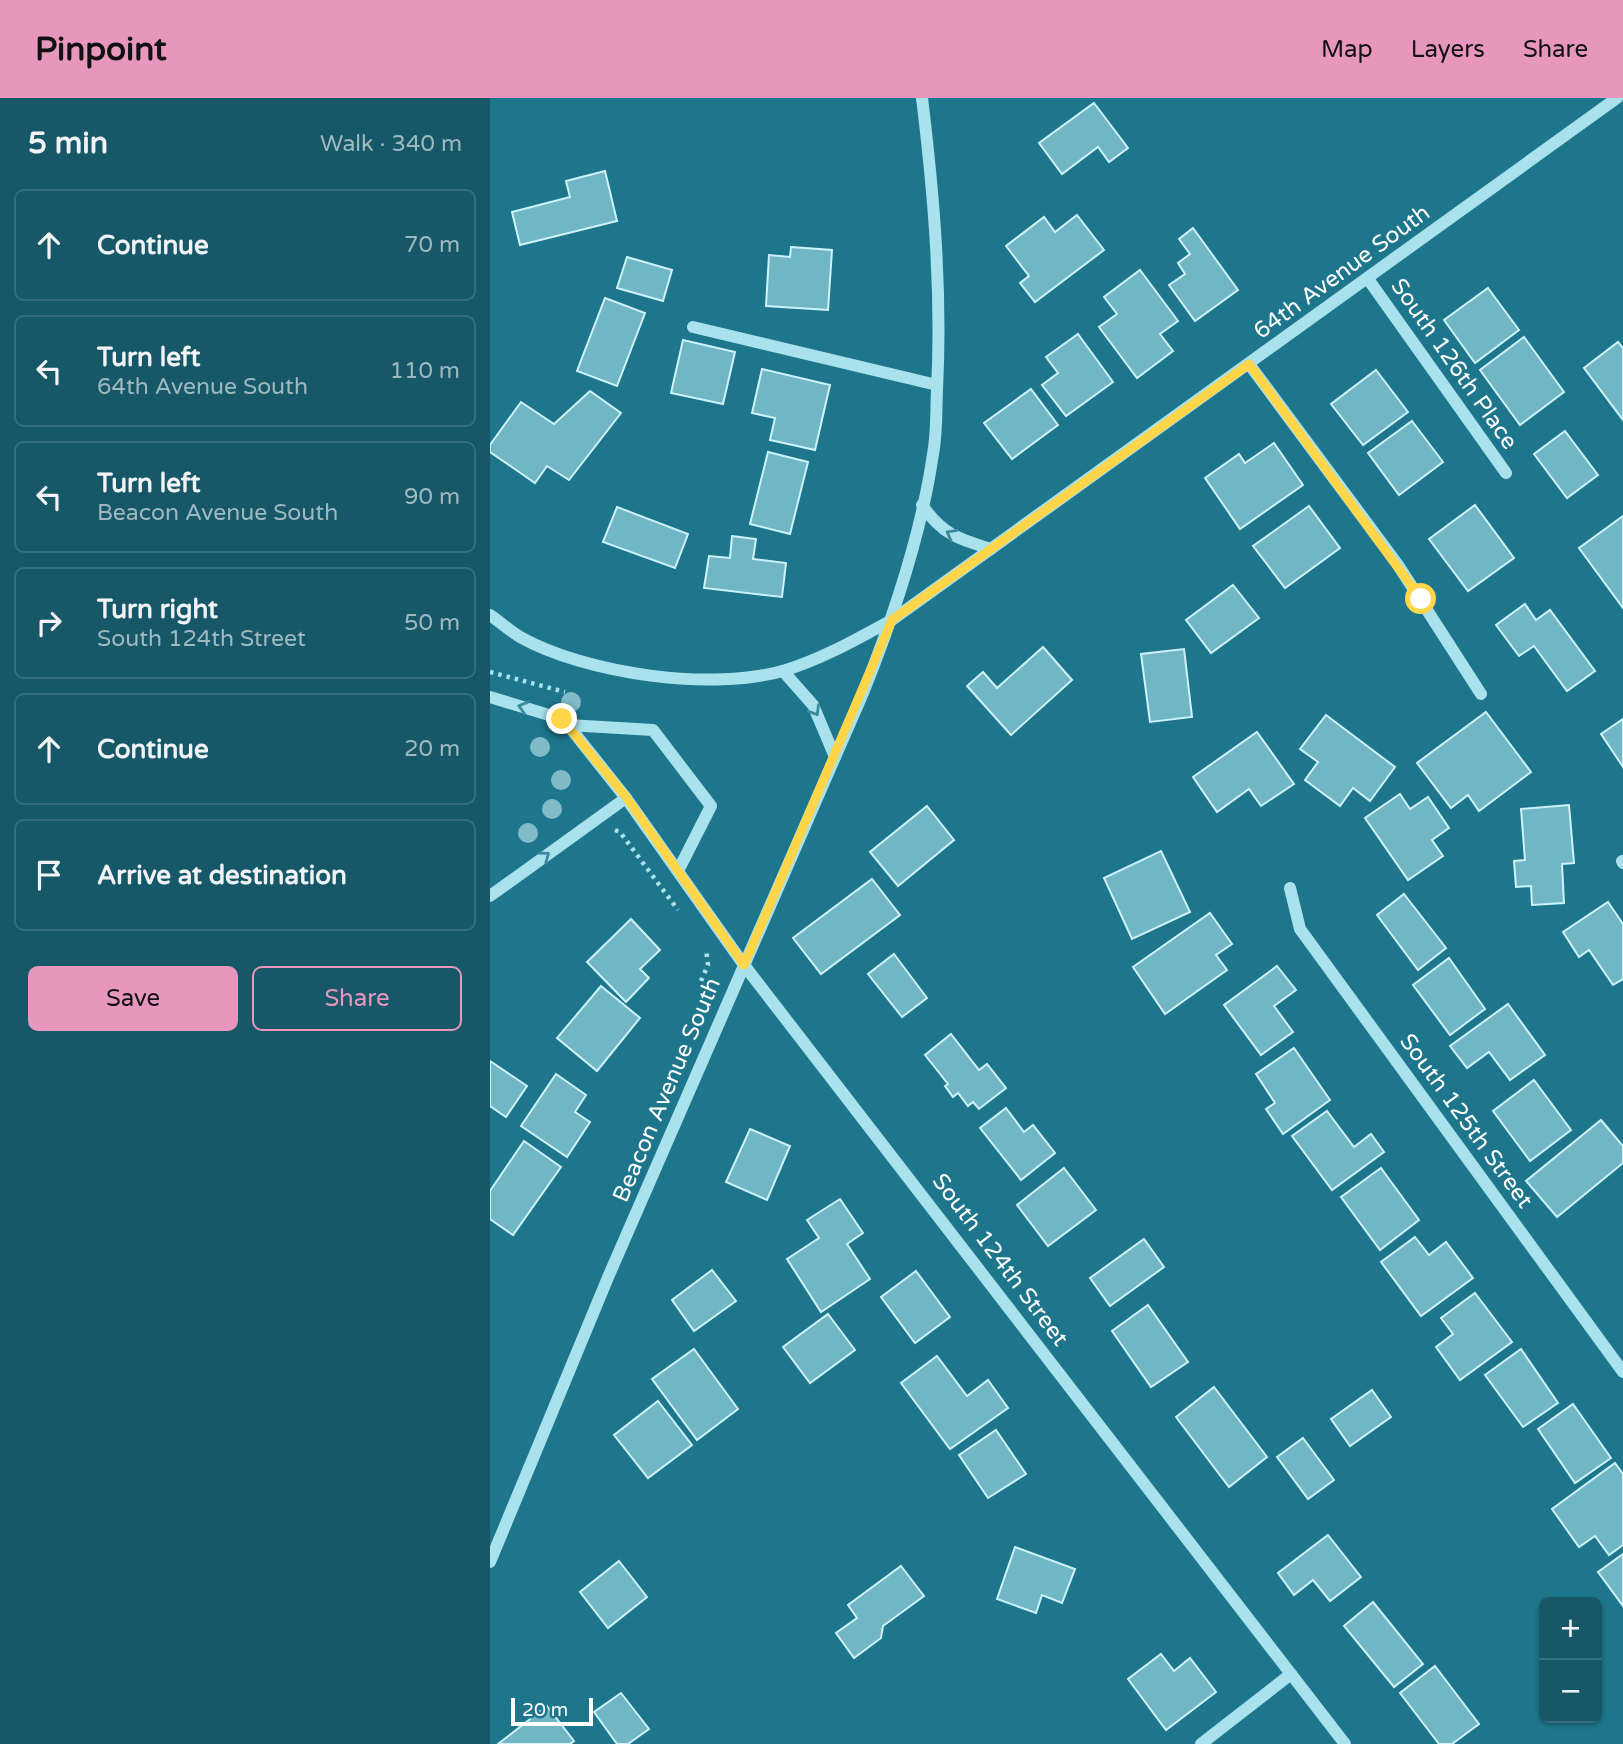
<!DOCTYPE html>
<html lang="en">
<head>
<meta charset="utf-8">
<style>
	body { margin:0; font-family:"Varela Round",sans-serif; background:#236171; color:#f1f3f6 }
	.controls { position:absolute; right:21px; bottom:21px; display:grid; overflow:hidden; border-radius:10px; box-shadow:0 2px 5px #0004 }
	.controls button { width:63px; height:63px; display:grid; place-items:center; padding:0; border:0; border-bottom:2px solid #356e7c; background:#165868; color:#f1f3f6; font:35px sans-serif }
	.scale { position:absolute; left:21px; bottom:18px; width:82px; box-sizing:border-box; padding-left:7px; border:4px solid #fff; border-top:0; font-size:19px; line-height:24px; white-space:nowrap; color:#fff; -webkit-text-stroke:5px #1d768b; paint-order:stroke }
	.stop { position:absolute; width:21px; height:21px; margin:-16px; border:5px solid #ffd54a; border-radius:50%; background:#fff }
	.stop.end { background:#ffd54a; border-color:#fff; box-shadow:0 2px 7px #0008 }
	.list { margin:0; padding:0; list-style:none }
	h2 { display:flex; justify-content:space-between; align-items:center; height:91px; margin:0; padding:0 28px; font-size:30px }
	h2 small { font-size:23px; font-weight:400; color:#9eb8c0 }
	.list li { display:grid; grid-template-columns:46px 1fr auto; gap:21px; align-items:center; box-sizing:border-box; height:112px; margin:0 14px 14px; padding:0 14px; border:2px solid #356e7c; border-radius:10px }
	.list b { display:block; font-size:26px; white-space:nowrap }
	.list p { margin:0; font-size:23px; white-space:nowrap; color:#9eb8c0 }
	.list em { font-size:23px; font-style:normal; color:#9eb8c0 }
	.actions { display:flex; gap:14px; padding:21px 28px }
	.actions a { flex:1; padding:16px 0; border:2px solid #e797bd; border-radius:10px; text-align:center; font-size:24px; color:#e797bd }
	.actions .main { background:#e797bd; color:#111 }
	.icon { flex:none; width:38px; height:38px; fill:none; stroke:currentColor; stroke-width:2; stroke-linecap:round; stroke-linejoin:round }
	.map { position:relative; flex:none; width:1133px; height:1646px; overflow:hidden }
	header { display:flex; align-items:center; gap:42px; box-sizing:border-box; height:98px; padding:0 35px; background:#e797bd; color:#111 }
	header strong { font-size:33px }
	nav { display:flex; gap:38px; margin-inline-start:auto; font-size:24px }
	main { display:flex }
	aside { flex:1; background:#165868 }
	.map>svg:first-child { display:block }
	.building { fill:#70b6c5; stroke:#cef2f9; stroke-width:2 }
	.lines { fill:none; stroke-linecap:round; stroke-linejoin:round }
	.path { stroke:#a9e1ec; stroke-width:4.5; stroke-dasharray:3.5 5; stroke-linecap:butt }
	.minor { stroke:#a9e1ec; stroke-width:12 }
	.tree { fill:#82bbc8 }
	.oneway { stroke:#398b9e }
	.route { stroke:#ffd54a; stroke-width:9 }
	.labels { text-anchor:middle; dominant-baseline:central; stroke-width:7; stroke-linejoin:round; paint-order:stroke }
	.street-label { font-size:23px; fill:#fff; stroke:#1d768b }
</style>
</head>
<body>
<header>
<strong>Pinpoint</strong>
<nav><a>Map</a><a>Layers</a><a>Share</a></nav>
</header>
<main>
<aside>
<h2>5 min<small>Walk · 340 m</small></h2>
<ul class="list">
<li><svg class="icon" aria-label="ahead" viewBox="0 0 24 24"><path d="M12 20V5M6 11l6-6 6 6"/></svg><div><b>Continue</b></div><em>70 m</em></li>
<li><svg class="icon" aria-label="left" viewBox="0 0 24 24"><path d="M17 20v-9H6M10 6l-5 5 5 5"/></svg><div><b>Turn left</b><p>64th Avenue South</p></div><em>110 m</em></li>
<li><svg class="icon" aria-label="left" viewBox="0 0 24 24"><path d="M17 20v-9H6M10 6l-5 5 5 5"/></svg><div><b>Turn left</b><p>Beacon Avenue South</p></div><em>90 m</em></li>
<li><svg class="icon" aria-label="right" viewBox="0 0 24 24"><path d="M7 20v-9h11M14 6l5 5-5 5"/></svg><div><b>Turn right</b><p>South 124th Street</p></div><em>50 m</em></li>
<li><svg class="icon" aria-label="ahead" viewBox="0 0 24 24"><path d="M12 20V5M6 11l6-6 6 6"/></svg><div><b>Continue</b></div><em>20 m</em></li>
<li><svg class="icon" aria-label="arrive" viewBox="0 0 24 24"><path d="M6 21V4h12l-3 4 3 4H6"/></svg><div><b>Arrive at destination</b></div></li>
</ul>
<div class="actions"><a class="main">Save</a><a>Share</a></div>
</aside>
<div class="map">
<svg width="1133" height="1646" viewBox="0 0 1133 1646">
	<rect width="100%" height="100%" fill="#1d768b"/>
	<!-- building -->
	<g class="building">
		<polygon points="604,5 638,50 619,64 608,49 572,76 549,45"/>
		<polygon points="115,73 127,123 30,147 22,114 80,99 76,83"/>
		<polygon points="587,117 614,152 545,204 530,185 539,178 516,148 554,119 565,134"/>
		<polygon points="703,130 748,192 705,223 679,187 695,176 688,165 700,156 689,141"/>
		<polygon points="301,149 342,152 338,212 276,208 279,157 300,159"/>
		<polygon points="137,159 182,172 173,203 127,190"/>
		<polygon points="650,172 688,223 670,236 683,253 647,280 609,229 627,216 614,199"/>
		<polygon points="998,190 1029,232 985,265 954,222"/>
		<polygon points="115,200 155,215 127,288 87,273"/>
		<polygon points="588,236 623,284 576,318 552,287 568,275 556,259"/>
		<polygon points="1034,239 1074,294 1030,327 990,272"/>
		<polygon points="193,242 245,254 233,306 181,295"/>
		<polygon points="1128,244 1133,250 1133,322 1094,270"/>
		<polygon points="272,271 340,287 325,352 280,342 285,320 262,315"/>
		<polygon points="886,272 918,314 873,347 841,306"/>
		<polygon points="541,291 568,327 522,361 494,325"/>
		<polygon points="100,293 131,315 79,382 57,368 45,385 0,354 0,347 31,304 64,326"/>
		<polygon points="922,323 953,364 909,397 878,355"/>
		<polygon points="1075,333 1108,377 1077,400 1044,356"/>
		<polygon points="784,345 813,387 750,431 715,380 749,356 755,365"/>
		<polygon points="278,354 318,364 300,436 260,426"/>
		<polygon points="985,407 1024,460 978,493 939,441"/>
		<polygon points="819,408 850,450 795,490 763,448"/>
		<polygon points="127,409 198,436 185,470 113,444"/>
		<polygon points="1133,418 1133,510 1089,450"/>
		<polygon points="242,438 266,441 263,461 296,465 292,499 214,490 219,458 240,460"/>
		<polygon points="743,487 769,520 721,555 696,522"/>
		<polygon points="1035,506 1046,522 1060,512 1105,573 1077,593 1044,548 1029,558 1006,527"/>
		<polygon points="553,549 582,582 521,637 477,588 493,574 507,590"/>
		<polygon points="694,551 702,619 660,624 651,556"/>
		<polygon points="996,614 1041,674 989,713 978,697 961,710 927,665"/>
		<polygon points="836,617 905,669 880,703 863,690 850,708 815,682 828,664 810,651"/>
		<polygon points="1133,621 1133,669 1111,636"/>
		<polygon points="767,634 804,686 771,708 759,691 727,714 703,679"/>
		<polygon points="910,696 920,711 938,699 959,730 942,742 953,758 918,782 875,720"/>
		<polygon points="1079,707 1084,765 1072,766 1074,805 1042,807 1041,788 1026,789 1024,763 1035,762 1031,711"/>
		<polygon points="437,708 464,742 408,788 380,754"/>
		<polygon points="671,753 700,814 642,841 614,780"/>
		<polygon points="382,781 410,817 331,876 303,840"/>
		<polygon points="914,796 956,850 928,872 887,817"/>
		<polygon points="1118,804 1133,826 1133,881 1123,887 1099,852 1089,859 1073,834"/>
		<polygon points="720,815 742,846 726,857 737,872 675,916 643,869"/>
		<polygon points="141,821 170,852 150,871 159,880 136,904 97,864"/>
		<polygon points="404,856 437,900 412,919 378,876"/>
		<polygon points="959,860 995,911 960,937 923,887"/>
		<polygon points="787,868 806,892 784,908 803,934 771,957 734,907"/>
		<polygon points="111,888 150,920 107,973 67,940"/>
		<polygon points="1018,906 1055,957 1020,982 999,954 977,970 960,948"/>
		<polygon points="461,936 489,972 497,966 516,990 489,1011 483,1004 478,1008 468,995 463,999 455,988 458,986 435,957"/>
		<polygon points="804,950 840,1002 793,1036 776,1011 785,1005 766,976"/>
		<polygon points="0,963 37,988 16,1019 0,1008"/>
		<polygon points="66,976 96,997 85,1014 100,1024 77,1059 31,1028"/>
		<polygon points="1044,982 1081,1032 1040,1063 1003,1013"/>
		<polygon points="516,1010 534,1034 543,1027 565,1055 531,1082 490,1030"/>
		<polygon points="837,1013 864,1049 881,1036 894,1054 842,1092 802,1038"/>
		<polygon points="1111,1022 1133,1048 1133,1065 1067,1119 1036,1083"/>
		<polygon points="260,1031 300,1048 277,1102 236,1084"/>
		<polygon points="34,1043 71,1069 23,1137 0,1121 0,1093"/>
		<polygon points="574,1070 606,1112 558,1148 527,1107"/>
		<polygon points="891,1070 929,1122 890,1152 851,1099"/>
		<polygon points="350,1101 373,1135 357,1146 380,1181 331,1214 297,1161 329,1140 317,1122"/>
		<polygon points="925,1139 939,1157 956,1144 983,1180 931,1218 891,1164"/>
		<polygon points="654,1141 674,1169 620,1208 600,1180"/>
		<polygon points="222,1172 246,1203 204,1233 182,1202"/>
		<polygon points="426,1173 460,1219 425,1245 391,1199"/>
		<polygon points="985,1195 1022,1244 970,1282 946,1249 963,1236 951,1220"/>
		<polygon points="658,1207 698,1264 661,1289 622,1233"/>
		<polygon points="338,1216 365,1252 320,1285 293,1249"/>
		<polygon points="204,1251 248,1311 207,1342 162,1281"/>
		<polygon points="1031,1251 1068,1305 1033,1329 995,1277"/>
		<polygon points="447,1258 477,1298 498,1282 518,1310 460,1351 411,1285"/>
		<polygon points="724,1289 777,1359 739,1389 686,1319"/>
		<polygon points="882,1292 901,1319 860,1348 841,1321"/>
		<polygon points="168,1303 202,1347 158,1380 124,1337"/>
		<polygon points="1083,1306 1121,1360 1085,1385 1048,1331"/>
		<polygon points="506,1332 536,1376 498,1400 469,1357"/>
		<polygon points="813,1340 844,1382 818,1401 787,1359"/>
		<polygon points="1125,1365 1133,1376 1133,1447 1119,1457 1105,1438 1089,1449 1062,1411"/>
		<polygon points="838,1437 871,1479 840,1503 823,1482 804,1497 788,1475"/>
		<polygon points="525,1449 585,1471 572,1505 552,1497 546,1515 507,1501"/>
		<polygon points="1133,1456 1133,1508 1108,1474"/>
		<polygon points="129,1463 157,1499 118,1530 90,1494"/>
		<polygon points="411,1468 434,1498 393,1528 391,1540 364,1560 346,1535 367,1520 358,1507"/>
		<polygon points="883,1504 933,1566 904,1589 854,1528"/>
		<polygon points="671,1556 684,1573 700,1560 726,1594 676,1632 638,1581"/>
		<polygon points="945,1568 989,1626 962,1646 949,1646 910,1595"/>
		<polygon points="131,1595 159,1631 138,1646 127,1646 104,1614"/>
		<polygon points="57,1608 84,1643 80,1646 8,1646"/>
	</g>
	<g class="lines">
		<!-- path -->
		<g class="path">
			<polyline points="0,574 75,594"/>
			<polyline points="125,732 130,734 188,812"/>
			<polyline points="211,883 218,867 216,851"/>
		</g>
		<!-- minor -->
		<g class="minor">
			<polyline points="878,181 1016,375"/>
			<polyline points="203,229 447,287"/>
			<polyline points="759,266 908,467 991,596"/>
			<path d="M 432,407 C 452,436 468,441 501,451"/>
			<path d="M 0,517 C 10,524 20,533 30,539 C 96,576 223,594 296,572 C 334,560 367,541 402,522 L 1127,0"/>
			<polyline points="293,573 323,607 345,659"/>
			<polyline points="0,599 72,621 78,627 136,700 254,867 855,1646"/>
			<polyline points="78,627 163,632 221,708 188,773"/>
			<polyline points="1132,763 1133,765"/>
			<polyline points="800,790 810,831 1133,1274"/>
			<polyline points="0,798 136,700"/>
			<path d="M 0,1464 L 119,1177 L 373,595 C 404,518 431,438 443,356 C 447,335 446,313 447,292 C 452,194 444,98 432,0"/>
			<polyline points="711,1646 801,1576"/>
		</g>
	</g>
	<!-- trees -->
	<g class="tree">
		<circle cx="81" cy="604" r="10"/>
		<circle cx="50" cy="649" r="10"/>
		<circle cx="71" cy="682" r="10"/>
		<circle cx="62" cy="711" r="10"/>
		<circle cx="38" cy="735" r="10"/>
	</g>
	<!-- one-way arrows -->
	<defs><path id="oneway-chevron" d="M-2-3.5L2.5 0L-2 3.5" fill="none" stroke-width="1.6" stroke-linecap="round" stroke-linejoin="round" transform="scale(1.75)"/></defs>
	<g class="oneway">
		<use href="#oneway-chevron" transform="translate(461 436) rotate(-151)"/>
		<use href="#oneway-chevron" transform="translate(33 609) rotate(-163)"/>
		<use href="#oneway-chevron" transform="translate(325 613) rotate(59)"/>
		<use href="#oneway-chevron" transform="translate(55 758) rotate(-36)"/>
	</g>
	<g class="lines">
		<!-- route -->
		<polyline class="route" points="72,621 136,699 254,867 402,522 759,266 931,501"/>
	</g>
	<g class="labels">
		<!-- street labels -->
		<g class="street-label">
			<text transform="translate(852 174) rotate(-36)">64th Avenue South</text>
			<text transform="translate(964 266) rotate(55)">South 126th Place</text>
			<text transform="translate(177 992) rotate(-67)">Beacon Avenue South</text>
			<text transform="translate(976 1023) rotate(54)">South 125th Street</text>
			<text transform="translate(510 1162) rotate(53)">South 124th Street</text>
		</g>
	</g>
</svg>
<div class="controls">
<button>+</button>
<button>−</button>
</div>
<div class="scale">20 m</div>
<div class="stop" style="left:931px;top:501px"></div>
<div class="stop end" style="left:72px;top:621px"></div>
</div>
</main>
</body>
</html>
